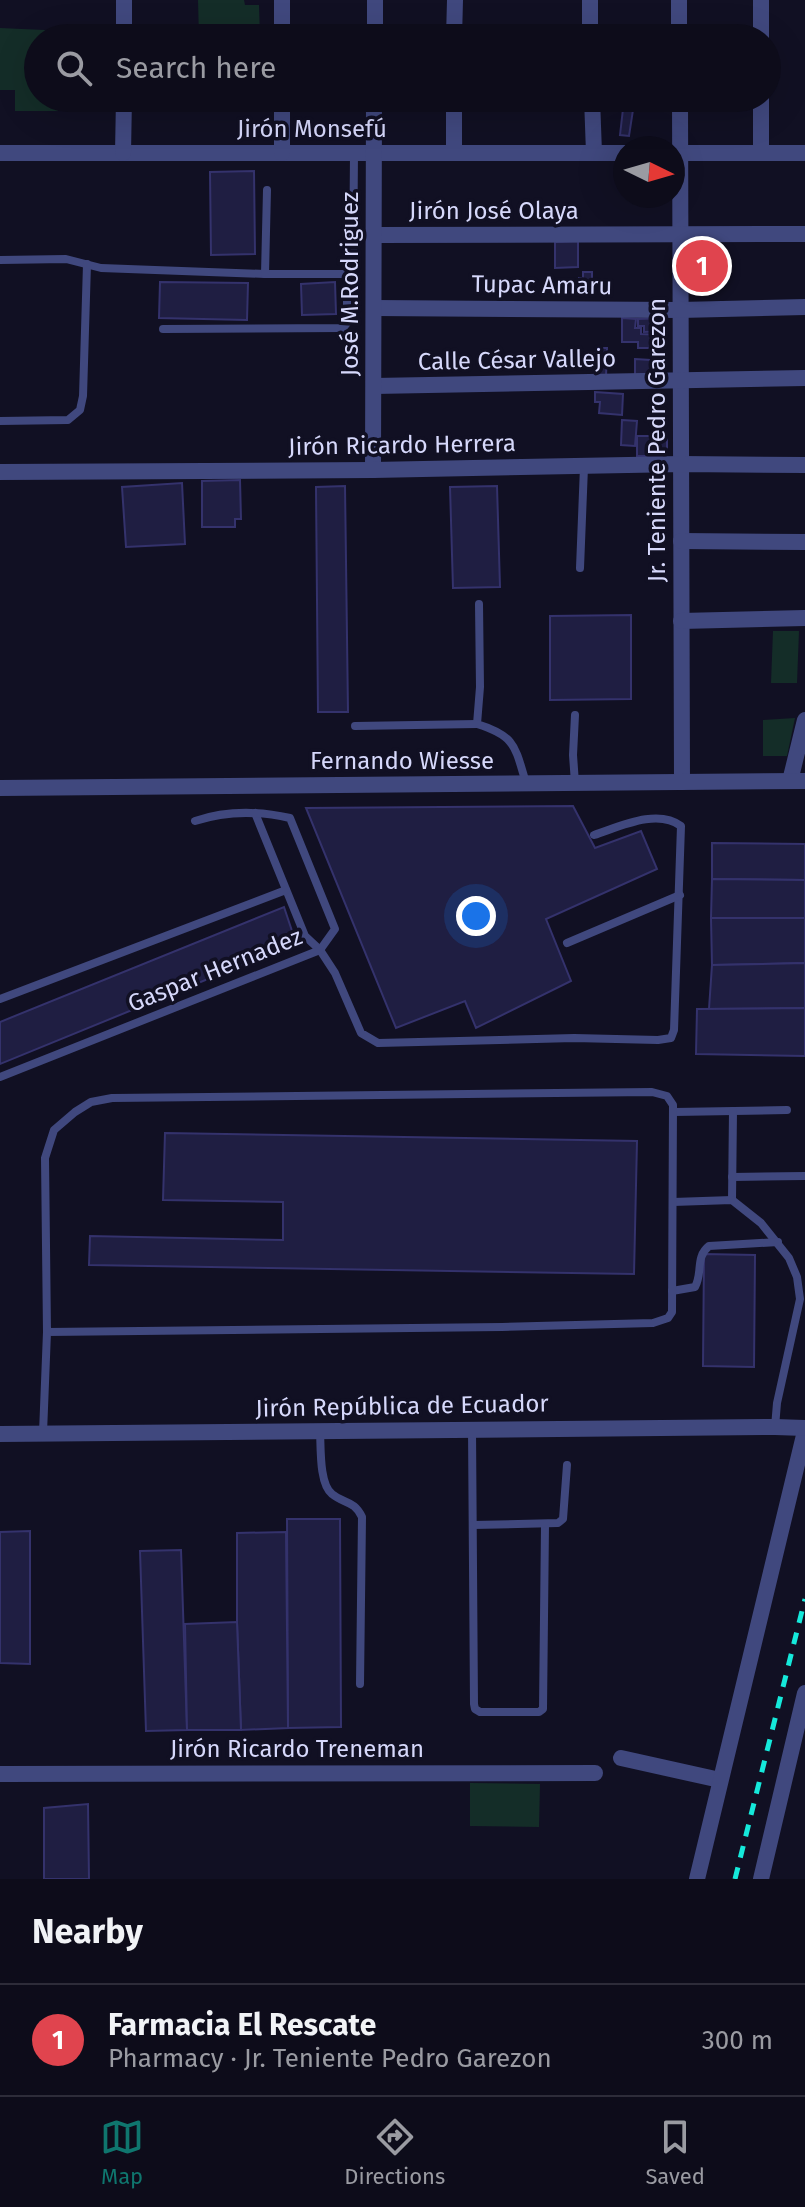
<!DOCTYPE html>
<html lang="en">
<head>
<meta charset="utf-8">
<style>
	body { margin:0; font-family:"Fira Sans",sans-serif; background:#1b1a27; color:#f1f3f6 }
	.compass { position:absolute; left:613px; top:136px; width:72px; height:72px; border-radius:50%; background:#0d0c1a; box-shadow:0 8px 32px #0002; rotate:95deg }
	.you { position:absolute; left:476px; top:916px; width:28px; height:28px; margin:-20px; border:6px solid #fff; border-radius:50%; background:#1a73e8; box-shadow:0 0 0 12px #1a73e833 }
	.badge { display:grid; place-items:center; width:52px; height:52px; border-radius:50%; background:#0f766e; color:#fff; font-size:26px; font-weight:700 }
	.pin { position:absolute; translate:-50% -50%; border:4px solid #fff; box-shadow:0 2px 8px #0006 }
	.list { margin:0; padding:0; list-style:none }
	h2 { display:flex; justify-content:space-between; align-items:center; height:104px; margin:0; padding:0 32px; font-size:34px }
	h2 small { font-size:26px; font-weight:400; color:#9a9ba2 }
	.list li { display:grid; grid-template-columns:52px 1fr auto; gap:24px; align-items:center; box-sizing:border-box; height:112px; padding:0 32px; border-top:2px solid #2d2c39 }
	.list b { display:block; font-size:30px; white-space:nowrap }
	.list p { margin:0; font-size:26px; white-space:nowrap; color:#9a9ba2 }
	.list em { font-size:26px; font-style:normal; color:#9a9ba2 }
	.icon { flex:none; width:44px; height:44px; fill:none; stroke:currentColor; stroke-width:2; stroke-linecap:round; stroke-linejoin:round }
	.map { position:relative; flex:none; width:805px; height:1879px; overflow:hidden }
	.search { position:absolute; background:#0d0c1a; box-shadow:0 8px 32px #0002; left:24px; right:24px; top:24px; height:88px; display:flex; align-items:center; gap:20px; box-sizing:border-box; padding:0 28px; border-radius:44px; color:#9a9ba2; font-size:30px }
	.sheet { height:216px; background:#0d0c1a }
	nav { display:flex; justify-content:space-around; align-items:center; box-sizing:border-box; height:112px; border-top:2px solid #2d2c39; background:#0d0c1a; font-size:22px; color:#9a9ba2 }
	nav a { display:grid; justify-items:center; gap:4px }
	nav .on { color:#0f766e }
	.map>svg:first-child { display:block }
	.green { fill:#142d28 }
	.building { fill:#1f1e42; stroke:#34326c; stroke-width:2 }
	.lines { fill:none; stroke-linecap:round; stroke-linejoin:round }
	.service { stroke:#40487e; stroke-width:8 }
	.minor { stroke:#40487e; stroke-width:16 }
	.tertiary { stroke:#40487e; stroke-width:16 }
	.rail { stroke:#15e9db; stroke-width:5; stroke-dasharray:12 10; stroke-linecap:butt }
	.labels { text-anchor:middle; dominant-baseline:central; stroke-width:7; stroke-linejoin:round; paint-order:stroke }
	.street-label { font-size:24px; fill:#d6d8fb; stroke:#111023 }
</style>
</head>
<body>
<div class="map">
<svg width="805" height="1879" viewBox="0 0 805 1879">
	<rect width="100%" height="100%" fill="#111023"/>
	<!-- green -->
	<g class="green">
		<polygon points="198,0 244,0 245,5 259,5 260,38 199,38"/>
		<polygon points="0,28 112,33 113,38 38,38 38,98 59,98 58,111 15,111 15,90 0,90"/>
		<polygon points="773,631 799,631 797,683 771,683"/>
		<polygon points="795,718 787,756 763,756 763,720"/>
		<polygon points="470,1783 540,1784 539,1827 470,1826"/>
	</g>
	<!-- building -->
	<g class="building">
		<polygon points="623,109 633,110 629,136 620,135"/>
		<polygon points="254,171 255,254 211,255 210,172"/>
		<polygon points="578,241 578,267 555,268 555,242"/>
		<polygon points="583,272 592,272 592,290 579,290 579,278 583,278"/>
		<polygon points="160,282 248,283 247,320 159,318"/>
		<polygon points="335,282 336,314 302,315 301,284"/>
		<polygon points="622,318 636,319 635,328 641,328 641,334 665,335 665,348 638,348 638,342 622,342"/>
		<polygon points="665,318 666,331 644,332 644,326 638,326 638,319"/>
		<polygon points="598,348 607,348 606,377 594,376 595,353 598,353"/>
		<polygon points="635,359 666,361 665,377 635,375"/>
		<polygon points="595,392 623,394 622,415 599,413 600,402 595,402"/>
		<polygon points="622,420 637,421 635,446 621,445"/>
		<polygon points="637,436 667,436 667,449 663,449 662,456 637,456"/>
		<polygon points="240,480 241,519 235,519 235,527 202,527 202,481"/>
		<polygon points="182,483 185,544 126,547 122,487"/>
		<polygon points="345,486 348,712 318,712 316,487"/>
		<polygon points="497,486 500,587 453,588 450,487"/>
		<polygon points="631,615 631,699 550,700 550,616"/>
		<polygon points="573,806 595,848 641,831 657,869 546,919 571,981 476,1028 465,1001 396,1028 306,808"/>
		<polygon points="712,843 805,844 805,880 712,879"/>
		<polygon points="712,879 805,880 805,918 711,918"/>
		<polygon points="284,907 296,943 0,1064 0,1022"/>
		<polygon points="711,918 805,918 805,963 712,965"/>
		<polygon points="805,963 805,1008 709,1009 712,965"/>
		<polygon points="805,1008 805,1056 696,1054 697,1009"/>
		<polygon points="165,1133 637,1141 634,1274 89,1265 90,1236 283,1240 283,1202 163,1200"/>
		<polygon points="704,1254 755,1255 754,1367 703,1366"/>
		<polygon points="287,1519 340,1519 341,1727 288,1728"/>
		<polygon points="30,1531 30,1664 0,1663 0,1532"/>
		<polygon points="286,1532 288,1728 241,1730 237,1622 237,1533"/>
		<polygon points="181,1550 187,1730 146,1731 140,1551"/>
		<polygon points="237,1622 241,1730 187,1730 185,1624"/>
		<polygon points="88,1804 89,1879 44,1879 44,1808"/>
	</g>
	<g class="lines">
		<!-- service -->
		<g class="service">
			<polyline points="0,260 66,259 101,268 265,274 353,274 354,153"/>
			<polyline points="265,274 267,190"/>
			<polyline points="163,329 343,328 347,323 347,274"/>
			<polyline points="0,421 68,420 80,410 83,396 87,264"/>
			<polyline points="580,568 584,467"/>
			<path d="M 479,604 L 480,687 L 477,724 C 516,736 515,747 526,783"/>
			<polyline points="355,726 477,724"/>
			<polyline points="575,783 573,755 575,715"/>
			<path d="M 255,813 L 305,936 L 320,950 L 335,973 L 361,1033 L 378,1043 L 574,1038 L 658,1040 L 671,1038 L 674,1030 L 681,826 C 657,808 619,827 594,835"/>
			<polyline points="567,943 680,895"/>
			<polyline points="0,999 286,890"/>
			<path d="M 0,1077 L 320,950 L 335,929 L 290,818 C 259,811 225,811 195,821"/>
			<polyline points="674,1112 787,1110"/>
			<polyline points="732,1177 805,1176"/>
			<polyline points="732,1200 733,1111"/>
			<polyline points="673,1202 732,1200 761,1223 789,1258 797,1277 800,1299 777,1403 775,1427"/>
			<path d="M 672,1291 L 695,1287 C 703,1273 695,1257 709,1246 L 778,1242"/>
			<polyline points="472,1429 474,1704 475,1709 480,1712 539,1712 543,1709 545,1525"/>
			<path d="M 320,1431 C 321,1447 319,1484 332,1494 C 344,1504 354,1500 362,1517 L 360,1684"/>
			<polyline points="43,1433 47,1332 45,1158 54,1130 75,1112 91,1102 112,1098 652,1092 667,1096 673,1105 672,1312 668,1318 653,1323 502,1327 47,1332"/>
			<polyline points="473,1525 558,1523 563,1519 567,1465"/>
		</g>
		<!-- minor -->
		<g class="minor">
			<polyline points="590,0 590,38"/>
			<polyline points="679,0 679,38"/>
			<polyline points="761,0 761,38"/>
			<polyline points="124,38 124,0"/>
			<polyline points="282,38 282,0"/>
			<polyline points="375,38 375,0"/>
			<polyline points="454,38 455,0"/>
			<polyline points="454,98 454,153"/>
			<polyline points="592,98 594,153"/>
			<polyline points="680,98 682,782"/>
			<polyline points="761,98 761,153"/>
			<polyline points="0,153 625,153"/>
			<polyline points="123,153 124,98"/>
			<polyline points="282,153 282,98"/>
			<polyline points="673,153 805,153"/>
			<polyline points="375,235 805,234"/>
			<polyline points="374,308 680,310 805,307"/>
			<polyline points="374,386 805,378"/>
			<polyline points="373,470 374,98"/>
			<polyline points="0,472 373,470 681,464 805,465"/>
			<polyline points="681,541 805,542"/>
			<polyline points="681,621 805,618"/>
			<polyline points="790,781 805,720"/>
			<polyline points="0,788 805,781"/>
			<polyline points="621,1758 720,1780"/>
			<polyline points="0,1774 595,1773"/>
			<polyline points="697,1879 805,1431"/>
			<polyline points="761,1879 805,1693"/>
		</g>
		<!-- tertiary -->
		<polyline class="tertiary" points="0,1434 775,1427 805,1428"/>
		<!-- rail -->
		<polyline class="rail" points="735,1879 805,1599"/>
	</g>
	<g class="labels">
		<!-- street labels -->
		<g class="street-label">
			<text x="312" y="129">Jirón Monsefú</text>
			<text x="494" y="211">Jirón José Olaya</text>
			<text transform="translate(350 284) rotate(-90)">José M.Rodriguez</text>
			<text transform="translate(542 285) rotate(1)">Tupac Amaru</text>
			<text transform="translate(517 360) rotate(-1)">Calle César Vallejo</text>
			<text transform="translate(657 440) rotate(-90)">Jr. Teniente Pedro Garezon</text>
			<text transform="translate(402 445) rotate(-1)">Jirón Ricardo Herrera</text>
			<text x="402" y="761">Fernando Wiesse</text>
			<text transform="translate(215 970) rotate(-22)">Gaspar Hernadez</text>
			<text transform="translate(402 1406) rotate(-1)">Jirón República de Ecuador</text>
			<text x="297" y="1749">Jirón Ricardo Treneman</text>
		</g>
	</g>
</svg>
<svg class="compass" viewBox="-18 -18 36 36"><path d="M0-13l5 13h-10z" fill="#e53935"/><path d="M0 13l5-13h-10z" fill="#9a9ba2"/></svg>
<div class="you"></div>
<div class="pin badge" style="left:702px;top:266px;background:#e0444e">1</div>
<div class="search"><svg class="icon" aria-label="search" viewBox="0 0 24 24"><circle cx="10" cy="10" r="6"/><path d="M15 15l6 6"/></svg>Search here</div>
</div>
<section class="sheet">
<h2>Nearby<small></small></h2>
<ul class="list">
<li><span class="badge" style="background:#e0444e">1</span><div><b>Farmacia El Rescate</b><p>Pharmacy · Jr. Teniente Pedro Garezon</p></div><em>300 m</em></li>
</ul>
</section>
<nav>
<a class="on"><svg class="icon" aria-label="map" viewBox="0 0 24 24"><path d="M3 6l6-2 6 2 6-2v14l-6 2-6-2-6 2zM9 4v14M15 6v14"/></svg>Map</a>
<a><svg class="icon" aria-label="directions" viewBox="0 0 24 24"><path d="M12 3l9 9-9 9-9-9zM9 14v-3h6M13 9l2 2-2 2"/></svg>Directions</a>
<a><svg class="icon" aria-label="saved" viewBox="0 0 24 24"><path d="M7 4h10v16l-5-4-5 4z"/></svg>Saved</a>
</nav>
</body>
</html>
